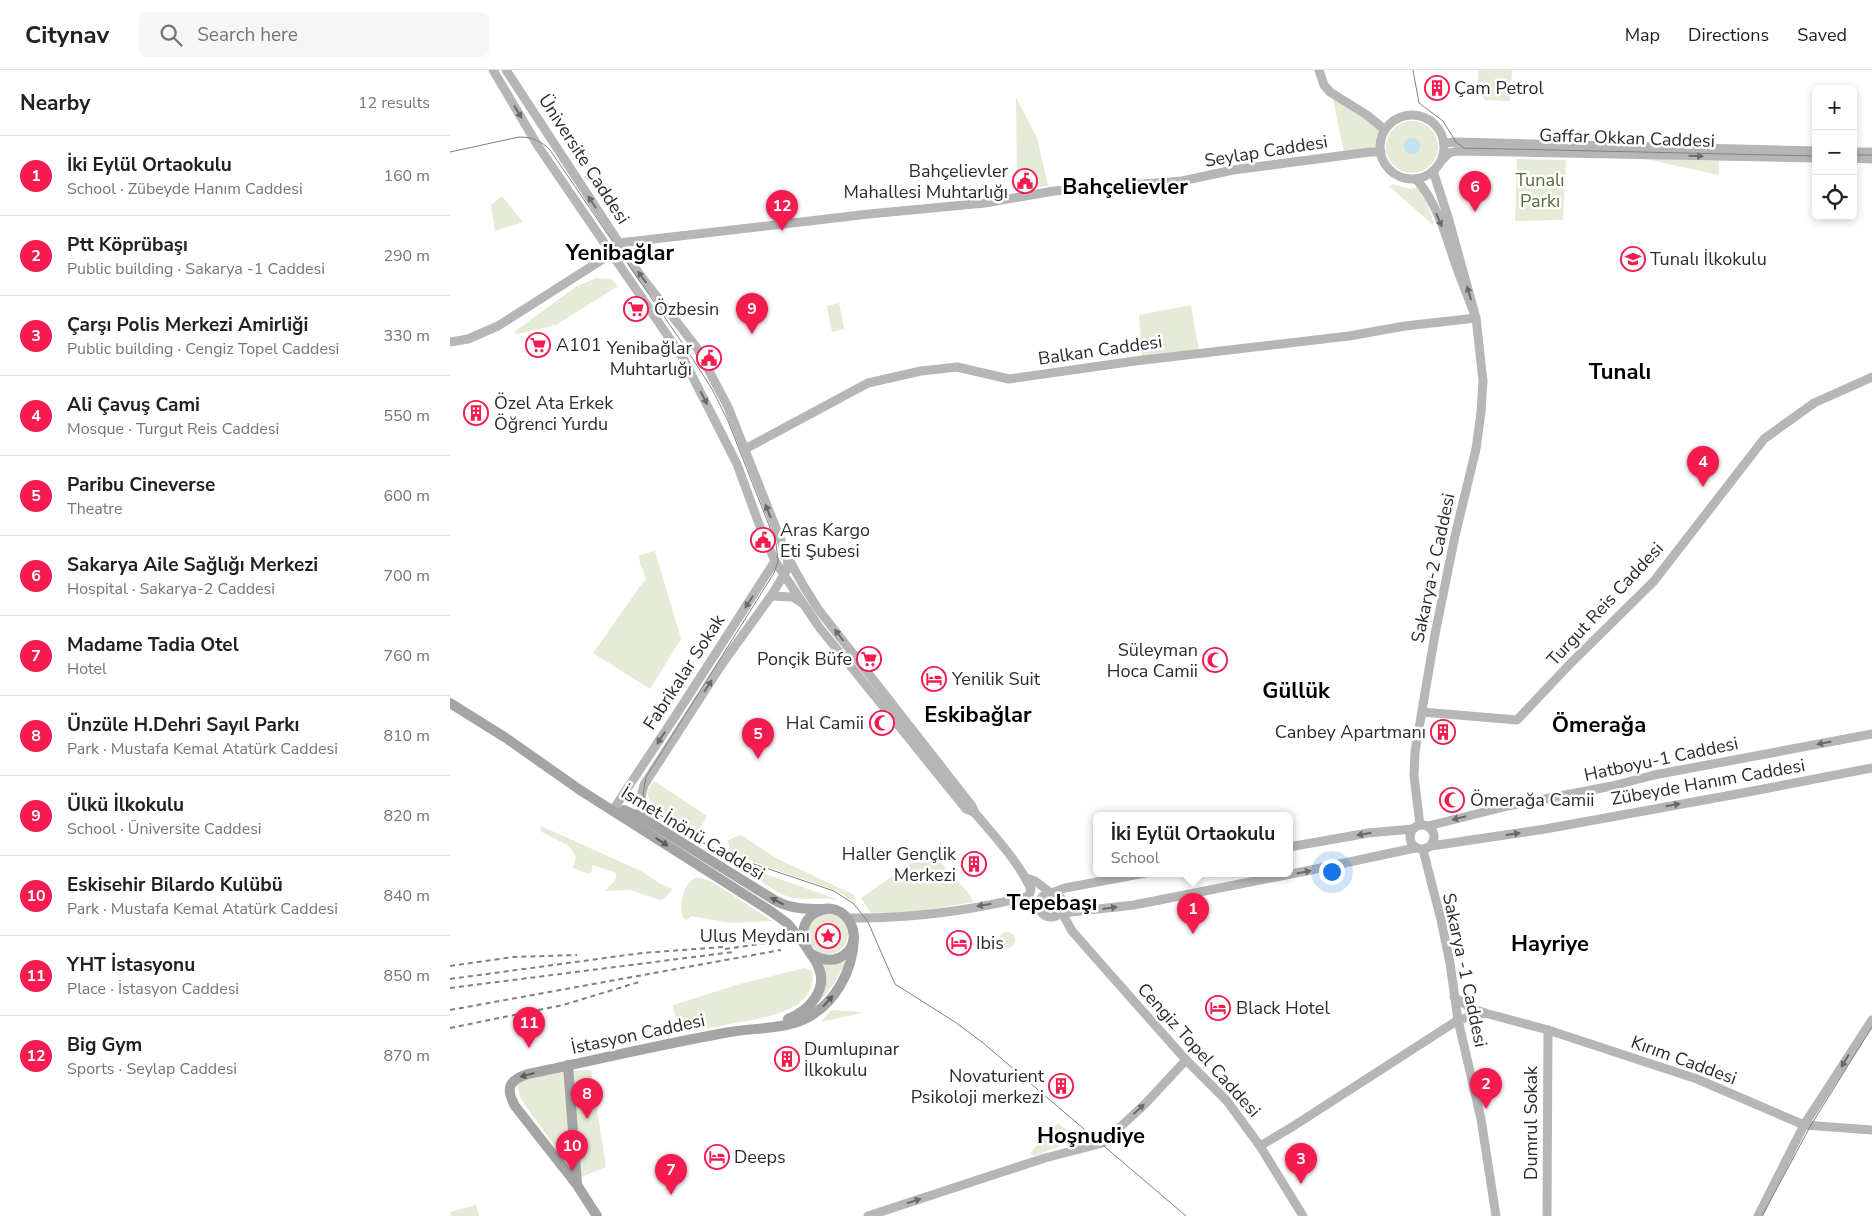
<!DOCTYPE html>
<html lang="en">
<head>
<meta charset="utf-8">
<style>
	body { margin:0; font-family:"Nunito Sans",sans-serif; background:#f6f6f6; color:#202124 }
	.controls { position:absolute; right:15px; top:15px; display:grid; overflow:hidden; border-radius:8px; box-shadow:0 2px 8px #0003 }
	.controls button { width:45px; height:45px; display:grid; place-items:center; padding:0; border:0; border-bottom:1px solid #e0e0e0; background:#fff; color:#202124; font:25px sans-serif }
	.you { position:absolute; left:881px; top:801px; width:18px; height:18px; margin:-12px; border:4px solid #fff; border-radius:50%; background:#1a73e8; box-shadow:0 0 0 8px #1a73e833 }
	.badge { display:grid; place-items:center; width:32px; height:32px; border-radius:50%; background:#f51b4f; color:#fff; font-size:16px; font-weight:700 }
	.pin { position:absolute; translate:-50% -41px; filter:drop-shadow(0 1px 2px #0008) }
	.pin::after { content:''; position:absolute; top:26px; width:18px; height:15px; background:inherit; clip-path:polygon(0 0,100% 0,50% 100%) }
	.popup { position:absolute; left:643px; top:742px; width:200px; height:65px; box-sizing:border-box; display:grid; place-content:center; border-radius:8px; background:#fff; filter:drop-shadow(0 1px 4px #0005); font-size:16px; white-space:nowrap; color:#757577 }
	.popup b { font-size:19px; color:#202124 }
	.popup::after { content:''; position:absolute; left:50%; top:100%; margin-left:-10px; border:10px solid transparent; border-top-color:#fff }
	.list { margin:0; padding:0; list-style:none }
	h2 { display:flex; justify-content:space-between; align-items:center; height:65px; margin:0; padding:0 20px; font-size:21px }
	h2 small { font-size:16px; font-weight:400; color:#757577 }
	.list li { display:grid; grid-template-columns:32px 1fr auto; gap:15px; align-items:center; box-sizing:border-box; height:80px; padding:0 20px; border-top:1px solid #e0e0e0 }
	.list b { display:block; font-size:19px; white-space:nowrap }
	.list p { margin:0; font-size:16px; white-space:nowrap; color:#757577 }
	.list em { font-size:16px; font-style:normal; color:#757577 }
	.icon { flex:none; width:28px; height:28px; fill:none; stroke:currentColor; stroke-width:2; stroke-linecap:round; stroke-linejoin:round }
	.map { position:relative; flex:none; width:1422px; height:1146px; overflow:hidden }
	header { display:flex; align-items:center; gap:30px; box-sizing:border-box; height:70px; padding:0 25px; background:#fff; border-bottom:1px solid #e0e0e0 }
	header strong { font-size:24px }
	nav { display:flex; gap:28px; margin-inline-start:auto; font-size:18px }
	.search { width:350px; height:45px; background:#f6f6f6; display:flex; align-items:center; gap:12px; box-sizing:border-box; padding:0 18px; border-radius:8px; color:#757577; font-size:19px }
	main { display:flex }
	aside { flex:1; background:#fff }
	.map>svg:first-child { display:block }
	.green { fill:#e5ebd7 }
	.water { fill:#c1e3ee }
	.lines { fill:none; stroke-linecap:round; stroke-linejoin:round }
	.secondary { stroke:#b6b6b6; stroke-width:9 }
	.primary { stroke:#a4a4a4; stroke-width:10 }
	.tram { stroke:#818181; stroke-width:1 }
	.rail { stroke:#818181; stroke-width:2; stroke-dasharray:5 4; stroke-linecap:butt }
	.oneway { fill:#6a6a6a }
	.oneway2 { fill:#5c5c5c }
	.labels { text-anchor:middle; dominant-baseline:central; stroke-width:5; stroke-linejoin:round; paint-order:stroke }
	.poi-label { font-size:18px; fill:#2c2c2c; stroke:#fff; text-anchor:start }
	.street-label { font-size:18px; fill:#2c2c2c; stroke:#fff }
	.park-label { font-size:18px; fill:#576a36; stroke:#fff }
	.district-label { font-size:22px; font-weight:bold; fill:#000; stroke:#fff }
</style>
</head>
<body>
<header>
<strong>Citynav</strong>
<div class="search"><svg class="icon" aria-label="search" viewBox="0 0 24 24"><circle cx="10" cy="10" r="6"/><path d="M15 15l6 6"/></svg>Search here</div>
<nav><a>Map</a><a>Directions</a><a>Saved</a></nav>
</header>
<main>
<aside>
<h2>Nearby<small>12 results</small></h2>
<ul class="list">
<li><span class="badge">1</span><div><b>İki Eylül Ortaokulu</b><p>School · Zübeyde Hanım Caddesi</p></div><em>160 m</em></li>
<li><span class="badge">2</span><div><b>Ptt Köprübaşı</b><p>Public building · Sakarya -1 Caddesi</p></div><em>290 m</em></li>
<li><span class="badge">3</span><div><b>Çarşı Polis Merkezi Amirliği</b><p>Public building · Cengiz Topel Caddesi</p></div><em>330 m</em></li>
<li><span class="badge">4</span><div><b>Ali Çavuş Cami</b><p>Mosque · Turgut Reis Caddesi</p></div><em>550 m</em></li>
<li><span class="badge">5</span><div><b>Paribu Cineverse</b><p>Theatre</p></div><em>600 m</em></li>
<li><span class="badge">6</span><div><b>Sakarya Aile Sağlığı Merkezi</b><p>Hospital · Sakarya-2 Caddesi</p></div><em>700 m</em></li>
<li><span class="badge">7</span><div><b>Madame Tadia Otel</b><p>Hotel</p></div><em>760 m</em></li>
<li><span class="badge">8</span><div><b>Ünzüle H.Dehri Sayıl Parkı</b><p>Park · Mustafa Kemal Atatürk Caddesi</p></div><em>810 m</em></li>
<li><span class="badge">9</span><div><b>Ülkü İlkokulu</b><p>School · Üniversite Caddesi</p></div><em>820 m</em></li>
<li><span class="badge">10</span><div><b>Eskisehir Bilardo Kulübü</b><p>Park · Mustafa Kemal Atatürk Caddesi</p></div><em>840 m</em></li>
<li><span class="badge">11</span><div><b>YHT İstasyonu</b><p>Place · İstasyon Caddesi</p></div><em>850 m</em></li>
<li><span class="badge">12</span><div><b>Big Gym</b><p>Sports · Seylap Caddesi</p></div><em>870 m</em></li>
</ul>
</aside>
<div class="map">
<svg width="1422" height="1146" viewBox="0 0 1422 1146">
	<rect width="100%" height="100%" fill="#fff"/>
	<!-- green -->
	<g class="green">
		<polygon points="1028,0 1062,0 1060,31 1035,30 1028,21"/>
		<polygon points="566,27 587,68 598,116 567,119"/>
		<polygon points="883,29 932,59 929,76 894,83"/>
		<circle cx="962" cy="77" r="26"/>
		<polygon points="1190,88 1269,91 1269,105"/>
		<polygon points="1067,89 1116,90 1113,150 1065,151"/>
		<polygon points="942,114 960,119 971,117 984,153 982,154 940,117"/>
		<polygon points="52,126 73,152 45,161 41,135"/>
		<polygon points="147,208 161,209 168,216 106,255 67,264 64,262 127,216"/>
		<polygon points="389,233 394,259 382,262 377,236"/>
		<polygon points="741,235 749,281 692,288 689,245"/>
		<polygon points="205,481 231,569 200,619 143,583 196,508 190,494 189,485"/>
		<path d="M 204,711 L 257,746 L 247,764 C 237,758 202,739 199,729 C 196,721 199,717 204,711 Z"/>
		<polygon points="91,756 191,801 209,813 223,819 214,829 210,830 180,820 155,821 166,809 166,803 143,795 141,803 139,804 123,798 126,787 119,776 90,761"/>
		<polygon points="291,765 326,788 404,825 406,832 405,833 388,821 280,784 278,770"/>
		<polygon points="476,783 483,784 520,825 523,832 463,843 421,843 411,828"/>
		<path d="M 287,794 L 386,829 L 388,830 C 372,827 359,830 344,828 C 327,826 302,804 287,794 Z"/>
		<path d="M 247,807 L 261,811 L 322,851 L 281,853 L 241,846 L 237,850 L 234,849 C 227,837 233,812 247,807 Z"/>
		<circle cx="378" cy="864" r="20"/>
		<circle cx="557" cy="870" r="8"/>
		<path d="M 393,889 L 396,891 C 386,912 376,928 357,942 L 365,931 L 371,894 Z"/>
		<path d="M 355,898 L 362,901 C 369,941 313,948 285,953 C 266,957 247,960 228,963 L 223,935 L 290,914 Z"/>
		<polygon points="381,940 411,942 411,943 371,952"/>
		<polygon points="116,1000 122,1079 108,1081 71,1029 66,1012"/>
		<polygon points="141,1000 156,1097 129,1108 122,1001"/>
		<polygon points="608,1053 628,1069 584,1086 580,1083"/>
		<polygon points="26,1135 29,1146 1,1146 0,1142"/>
	</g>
	<!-- water -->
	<circle class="water" cx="962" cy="76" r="8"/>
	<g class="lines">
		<!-- secondary -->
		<g class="secondary">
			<polyline points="43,0 88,76 233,288 287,394 309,454 325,491 334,505 369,557 516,739 525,743"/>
			<path d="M 56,0 L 190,205 L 247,278 L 278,337 L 337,486 L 353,515 L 368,539 L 522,736 L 525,743 C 545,767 568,791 581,819 L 579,826 C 520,841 459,849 398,848"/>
			<polyline points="869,0 874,15 880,22 917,45 935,60"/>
			<circle cx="962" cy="77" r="32"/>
			<polyline points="994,73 1006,72 1366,81"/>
			<polyline points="1403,82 1422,82"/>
			<polyline points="1403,88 1422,89"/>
			<polyline points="991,91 999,83 1007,81 1366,88"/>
			<path d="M 966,109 C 986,131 996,165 1005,193 C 1012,212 1019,230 1026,248 L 998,147 L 983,101"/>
			<polyline points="169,173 419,144 535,133 604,121 732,111 783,100 920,82 931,82"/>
			<polyline points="0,272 18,269 48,256 161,184 169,173"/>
			<polyline points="295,379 418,313 471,301 507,297 559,309 685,291 899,266 955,256 1026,248 1033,311 1031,342 1026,379 1005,466 985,564 965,682 964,706 970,755"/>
			<polyline points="321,526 343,527 352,533"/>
			<polyline points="972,642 1067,650 1119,595 1204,511 1314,369 1364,333 1422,307"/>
			<polyline points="163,740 226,645 325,491"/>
			<polyline points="194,749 189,735 194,715 272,594 321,526 338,498 337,486"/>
			<circle cx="972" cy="767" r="12"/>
			<polyline points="978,756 1058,736 1162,716 1204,705 1422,664"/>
			<polyline points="981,776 1095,759 1298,722 1422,698"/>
			<polyline points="839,777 918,763 963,759"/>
			<polyline points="973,780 991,850 1000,893 1008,950 1031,1049 1046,1146"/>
			<polyline points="576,808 585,811 601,823 615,818 695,803"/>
			<circle cx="601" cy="835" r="12"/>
			<polyline points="1004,927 1021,938 1035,943"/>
			<polyline points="810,1076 842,1057 1008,950 1035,943 1098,960 1247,1009 1354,1055 1422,1060"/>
			<polyline points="418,1146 595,1088 653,1073 695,1034 736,990"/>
			<polyline points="853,1146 810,1076 777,1031 736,990 651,894 622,861 612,843 684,835 866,799 965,778"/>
			<polyline points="1097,1146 1098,960"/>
			<polyline points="1308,1146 1354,1055 1422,950"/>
		</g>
		<!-- primary -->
		<g class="primary">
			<polyline points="0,633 56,668 130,720 319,840 337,853 355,875"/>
			<path d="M 174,740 L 194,749 L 326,831 C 342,839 356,839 374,839"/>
			<path d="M 338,949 C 359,941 379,919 368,896 C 363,884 351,876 353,862 C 354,854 358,847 365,843 C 395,824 421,873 389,888 C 379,892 369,889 360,883"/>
			<polyline points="118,995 127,1114"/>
			<path d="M 147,1146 L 127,1115 L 65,1036 C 55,1018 59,1010 78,1004 C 145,990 212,974 280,962 C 303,958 334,959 355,949 C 385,934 403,901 404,868"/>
		</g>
		<!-- tram -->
		<g class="tram">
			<polyline points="963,0 969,33 993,51 1006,72 1014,78 1366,86"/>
			<path d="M 0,82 L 69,67 C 83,67 91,71 100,80 L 237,280 L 262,319 L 278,351 L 326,473 L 328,491 L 324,503 L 196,707 L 193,725 L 201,739 L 251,772 L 280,786 L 384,821 L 404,834 L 418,852 L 445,914 L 505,952 L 532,972 L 736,1146"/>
			<polyline points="1403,85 1422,85"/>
			<polyline points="1312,1146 1361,1055 1422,957"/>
		</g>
		<!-- rail -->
		<g class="rail">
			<polyline points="275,879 330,871"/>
			<polyline points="0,896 63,887 127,885"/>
			<polyline points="0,909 192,883 273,877"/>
			<polyline points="0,918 283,882"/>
			<polyline points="0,940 331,880"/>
			<polyline points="0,958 113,935 189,912"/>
		</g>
	</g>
	<!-- one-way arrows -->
	<defs><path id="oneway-solid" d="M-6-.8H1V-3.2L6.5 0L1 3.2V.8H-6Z" transform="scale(1.25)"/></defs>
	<g class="oneway">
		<use href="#oneway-solid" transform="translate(68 42) rotate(59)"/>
		<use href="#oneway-solid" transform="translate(1246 86) rotate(2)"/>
		<use href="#oneway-solid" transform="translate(142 132) rotate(-123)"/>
		<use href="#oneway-solid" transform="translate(989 150) rotate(67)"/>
		<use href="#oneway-solid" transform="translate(192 207) rotate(-126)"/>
		<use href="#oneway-solid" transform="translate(1019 223) rotate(-106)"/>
		<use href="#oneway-solid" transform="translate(254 328) rotate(63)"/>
		<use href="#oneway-solid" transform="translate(318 441) rotate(-112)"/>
		<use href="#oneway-solid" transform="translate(299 532) rotate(123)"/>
		<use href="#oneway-solid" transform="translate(389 565) rotate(-127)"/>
		<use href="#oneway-solid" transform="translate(258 616) rotate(-57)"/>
		<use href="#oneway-solid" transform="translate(211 668) rotate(124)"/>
		<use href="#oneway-solid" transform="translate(1374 673) rotate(169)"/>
		<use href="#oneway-solid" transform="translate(1223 735) rotate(-10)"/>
		<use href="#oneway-solid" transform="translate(1009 748) rotate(166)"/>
		<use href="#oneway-solid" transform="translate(914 764) rotate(171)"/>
		<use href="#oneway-solid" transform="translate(1063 764) rotate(-9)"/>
		<use href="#oneway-solid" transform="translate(854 802) rotate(-11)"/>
		<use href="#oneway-solid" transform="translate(534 835) rotate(170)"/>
		<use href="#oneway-solid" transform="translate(660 838) rotate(-8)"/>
		<use href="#oneway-solid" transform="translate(1395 991) rotate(121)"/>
		<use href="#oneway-solid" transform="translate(689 1039) rotate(-43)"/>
		<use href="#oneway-solid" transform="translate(464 1131) rotate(-18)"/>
	</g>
	<g class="oneway2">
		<use href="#oneway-solid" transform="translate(212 772) rotate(33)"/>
		<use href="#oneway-solid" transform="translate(327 831) rotate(-152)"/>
		<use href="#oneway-solid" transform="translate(378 931) rotate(-48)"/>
		<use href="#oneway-solid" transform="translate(77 1005) rotate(164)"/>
	</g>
	<!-- icons -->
	<defs>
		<symbol id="building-ring" viewBox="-11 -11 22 22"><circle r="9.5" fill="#fff" stroke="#f51b4f" stroke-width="1.5"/><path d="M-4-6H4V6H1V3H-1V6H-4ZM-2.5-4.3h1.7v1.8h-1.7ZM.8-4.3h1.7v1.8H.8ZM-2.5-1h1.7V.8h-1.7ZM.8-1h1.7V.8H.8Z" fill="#f51b4f"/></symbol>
		<symbol id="civic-ring" viewBox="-11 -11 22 22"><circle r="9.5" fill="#fff" stroke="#f51b4f" stroke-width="1.5"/><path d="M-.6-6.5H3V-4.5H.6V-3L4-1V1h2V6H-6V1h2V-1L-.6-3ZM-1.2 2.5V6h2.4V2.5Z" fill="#f51b4f"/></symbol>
		<symbol id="school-ring" viewBox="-11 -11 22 22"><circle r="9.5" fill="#fff" stroke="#f51b4f" stroke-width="1.5"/><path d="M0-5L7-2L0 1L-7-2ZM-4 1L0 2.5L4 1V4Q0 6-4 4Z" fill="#f51b4f"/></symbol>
		<symbol id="supermarket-ring" viewBox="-11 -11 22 22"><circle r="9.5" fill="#fff" stroke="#f51b4f" stroke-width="1.5"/><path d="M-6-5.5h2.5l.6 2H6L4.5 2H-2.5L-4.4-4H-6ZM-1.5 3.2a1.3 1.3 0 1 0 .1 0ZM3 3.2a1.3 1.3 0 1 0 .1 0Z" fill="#f51b4f"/></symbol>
		<symbol id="mosque-ring" viewBox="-11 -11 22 22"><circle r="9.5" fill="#fff" stroke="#f51b4f" stroke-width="1.5"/><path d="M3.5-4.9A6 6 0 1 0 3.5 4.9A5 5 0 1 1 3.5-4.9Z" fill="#f51b4f"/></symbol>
		<symbol id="hotel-ring" viewBox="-11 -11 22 22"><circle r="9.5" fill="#fff" stroke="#f51b4f" stroke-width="1.5"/><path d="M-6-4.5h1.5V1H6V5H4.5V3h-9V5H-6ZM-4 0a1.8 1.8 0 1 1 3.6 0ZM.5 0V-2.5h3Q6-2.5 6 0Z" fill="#f51b4f"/></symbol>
		<symbol id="sight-ring" viewBox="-11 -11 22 22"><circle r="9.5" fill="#fff" stroke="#f51b4f" stroke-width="1.5"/><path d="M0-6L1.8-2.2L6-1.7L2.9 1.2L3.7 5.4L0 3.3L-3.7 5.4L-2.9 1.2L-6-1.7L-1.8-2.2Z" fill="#f51b4f"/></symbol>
	</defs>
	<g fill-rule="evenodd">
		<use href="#building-ring" x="973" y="4" width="28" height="28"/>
		<use href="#civic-ring" x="561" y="97" width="28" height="28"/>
		<use href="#school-ring" x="1169" y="175" width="28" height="28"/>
		<use href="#supermarket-ring" x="172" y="225" width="28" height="28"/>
		<use href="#supermarket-ring" x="74" y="261" width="28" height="28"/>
		<use href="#civic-ring" x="245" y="274" width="28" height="28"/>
		<use href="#building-ring" x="12" y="329" width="28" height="28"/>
		<use href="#civic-ring" x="299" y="456" width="28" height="28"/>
		<use href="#supermarket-ring" x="405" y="575" width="28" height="28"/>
		<use href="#mosque-ring" x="751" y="576" width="28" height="28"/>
		<use href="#hotel-ring" x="470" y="595" width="28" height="28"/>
		<use href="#mosque-ring" x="418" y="639" width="28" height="28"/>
		<use href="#building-ring" x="979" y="648" width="28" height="28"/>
		<use href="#mosque-ring" x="988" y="716" width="28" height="28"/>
		<use href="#building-ring" x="510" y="780" width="28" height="28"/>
		<use href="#sight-ring" x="364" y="852" width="28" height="28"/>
		<use href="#hotel-ring" x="495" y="859" width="28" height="28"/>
		<use href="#hotel-ring" x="754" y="924" width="28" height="28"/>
		<use href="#building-ring" x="323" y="975" width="28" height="28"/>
		<use href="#building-ring" x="597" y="1002" width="28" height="28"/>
		<use href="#hotel-ring" x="253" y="1073" width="28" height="28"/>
	</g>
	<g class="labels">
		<!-- poi labels -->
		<g class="poi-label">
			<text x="1004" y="18">Çam Petrol</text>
			<text x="558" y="101" text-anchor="end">Bahçelievler<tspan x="558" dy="21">Mahallesi Muhtarlığı</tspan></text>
			<text x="1200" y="189">Tunalı İlkokulu</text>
			<text x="204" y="239">Özbesin</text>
			<text x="106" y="275">A101</text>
			<text x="242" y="278" text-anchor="end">Yenibağlar<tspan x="242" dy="21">Muhtarlığı</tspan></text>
			<text x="44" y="333">Özel Ata Erkek<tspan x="44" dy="21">Öğrenci Yurdu</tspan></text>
			<text x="330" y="460">Aras Kargo<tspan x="330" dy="21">Eti Şubesi</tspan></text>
			<text x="748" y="580" text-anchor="end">Süleyman<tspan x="748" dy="21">Hoca Camii</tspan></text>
			<text x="402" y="589" text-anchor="end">Ponçik Büfe</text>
			<text x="502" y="609">Yenilik Suit</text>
			<text x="414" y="653" text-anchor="end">Hal Camii</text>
			<text x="976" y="662" text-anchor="end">Canbey Apartmanı</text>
			<text x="1020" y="730">Ömerağa Camii</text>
			<text x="506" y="784" text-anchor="end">Haller Gençlik<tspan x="506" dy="21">Merkezi</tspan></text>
			<text x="360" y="866" text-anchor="end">Ulus Meydanı</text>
			<text x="526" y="873">Ibis</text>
			<text x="786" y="938">Black Hotel</text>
			<text x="354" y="979">Dumlupınar<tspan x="354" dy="21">İlkokulu</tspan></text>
			<text x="594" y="1006" text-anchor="end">Novaturient<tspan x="594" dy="21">Psikoloji merkezi</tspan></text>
			<text x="284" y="1087">Deeps</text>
		</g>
		<!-- street labels -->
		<g class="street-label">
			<text transform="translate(1177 68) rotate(2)">Gaffar Okkan Caddesi</text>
			<text transform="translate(816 81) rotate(-9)">Seylap Caddesi</text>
			<text transform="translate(134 89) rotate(57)">Üniversite Caddesi</text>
			<text transform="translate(650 280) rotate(-8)">Balkan Caddesi</text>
			<text transform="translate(983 498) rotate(-78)">Sakarya-2 Caddesi</text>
			<text transform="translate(1155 534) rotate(-47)">Turgut Reis Caddesi</text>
			<text transform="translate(234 602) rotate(-57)">Fabrikalar Sokak</text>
			<text transform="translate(1211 689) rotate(-12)">Hatboyu-1 Caddesi</text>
			<text transform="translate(1258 712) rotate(-10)">Zübeyde Hanım Caddesi</text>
			<text transform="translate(243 763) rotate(31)">İsmet İnönü Caddesi</text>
			<text transform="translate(1015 900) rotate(78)">Sakarya -1 Caddesi</text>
			<text transform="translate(188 964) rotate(-12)">İstasyon Caddesi</text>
			<text transform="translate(749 980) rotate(48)">Cengiz Topel Caddesi</text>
			<text transform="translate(1234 990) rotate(20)">Kırım Caddesi</text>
			<text transform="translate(1081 1053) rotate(-90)">Dumrul Sokak</text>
		</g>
		<!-- park labels -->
		<g class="park-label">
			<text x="1090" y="110">Tunalı<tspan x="1090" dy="21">Parkı</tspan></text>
		</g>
		<!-- district labels -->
		<g class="district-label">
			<text x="675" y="117">Bahçelievler</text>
			<text x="170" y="183">Yenibağlar</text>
			<text x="1170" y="302">Tunalı</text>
			<text x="846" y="621">Güllük</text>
			<text x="528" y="645">Eskibağlar</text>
			<text x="1149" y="655">Ömerağa</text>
			<text x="602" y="833">Tepebaşı</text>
			<text x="1100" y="874">Hayriye</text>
			<text x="641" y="1066">Hoşnudiye</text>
		</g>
	</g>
</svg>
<div class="controls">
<button>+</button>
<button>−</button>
<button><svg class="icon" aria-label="locate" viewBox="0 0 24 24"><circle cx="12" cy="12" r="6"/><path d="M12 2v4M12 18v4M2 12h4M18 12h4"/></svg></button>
</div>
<div class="you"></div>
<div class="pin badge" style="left:743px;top:864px">1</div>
<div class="popup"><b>İki Eylül Ortaokulu</b>School</div>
<div class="pin badge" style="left:1036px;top:1039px">2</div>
<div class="pin badge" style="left:851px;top:1114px">3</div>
<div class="pin badge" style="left:1253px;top:417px">4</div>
<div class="pin badge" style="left:308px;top:689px">5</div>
<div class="pin badge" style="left:1025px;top:142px">6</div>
<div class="pin badge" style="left:221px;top:1125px">7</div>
<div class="pin badge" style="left:137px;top:1049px">8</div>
<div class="pin badge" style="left:302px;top:264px">9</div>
<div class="pin badge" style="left:122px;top:1101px">10</div>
<div class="pin badge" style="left:79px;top:978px">11</div>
<div class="pin badge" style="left:332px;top:161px">12</div>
</div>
</main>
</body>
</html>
